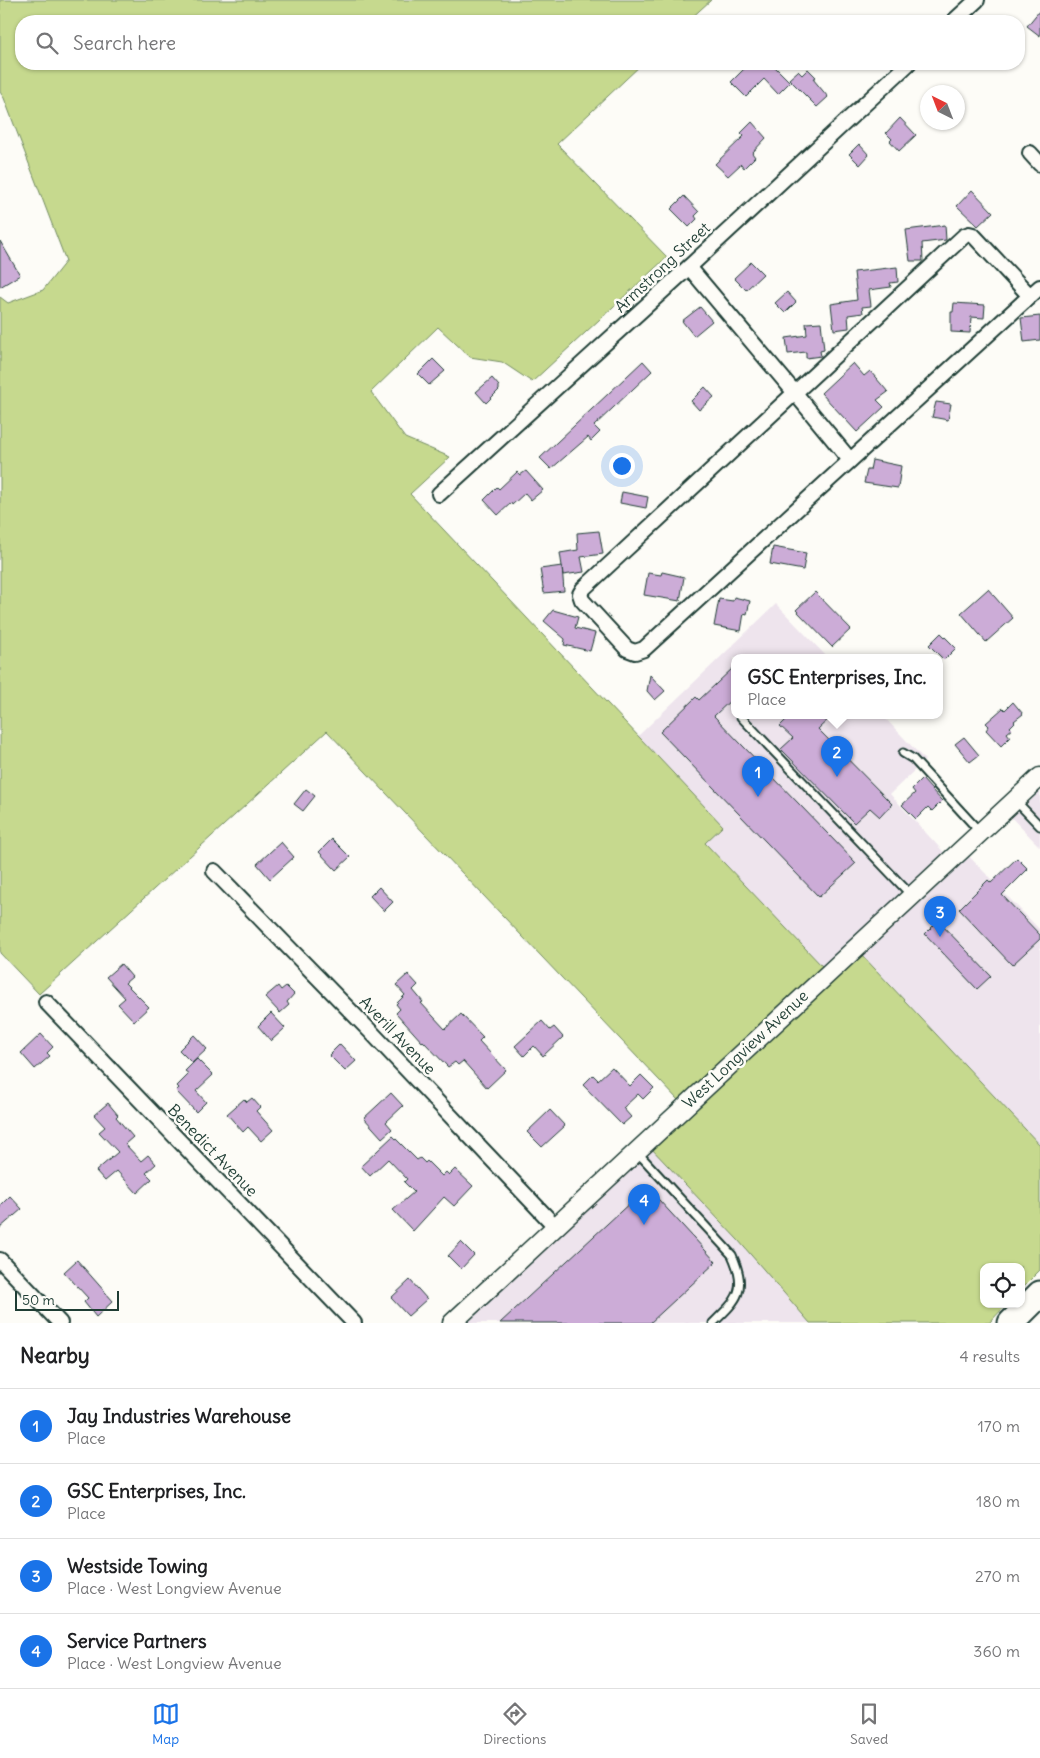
<!DOCTYPE html>
<html lang="en">
<head>
<meta charset="utf-8">
<style>
	body { margin:0; font-family:Delius,sans-serif; background:#f6f6f6; color:#202124 }
	.controls { position:absolute; right:15px; bottom:15px; display:grid; overflow:hidden; border-radius:10px; box-shadow:0 1px 4px #0004 }
	.controls button { width:45px; height:45px; display:grid; place-items:center; padding:0; border:0; border-bottom:1px solid #e0e0e0; background:#fff; color:#202124; font:25px sans-serif }
	.compass { position:absolute; left:920px; top:85px; width:45px; height:45px; border-radius:50%; background:#fff; box-shadow:0 1px 4px #0004; rotate:318deg }
	.scale { position:absolute; left:15px; bottom:12px; width:104px; box-sizing:border-box; padding-left:5px; border:2px solid #1f3d34; border-top:0; font-size:14px; line-height:18px; white-space:nowrap; color:#1f3d34; -webkit-text-stroke:4px #fdfcf7; paint-order:stroke }
	.you { position:absolute; left:621px; top:465px; width:18px; height:18px; margin:-12px; border:4px solid #fff; border-radius:50%; background:#1a73e8; box-shadow:0 0 0 8px #1a73e833 }
	.badge { display:grid; place-items:center; width:32px; height:32px; border-radius:50%; background:#1a73e8; color:#fff; font-size:16px; font-weight:700 }
	.pin { position:absolute; translate:-50% -41px; filter:drop-shadow(0 1px 2px #0008) }
	.pin::after { content:''; position:absolute; top:26px; width:18px; height:15px; background:inherit; clip-path:polygon(0 0,100% 0,50% 100%) }
	.popup { position:absolute; left:731px; top:654px; width:212px; height:65px; box-sizing:border-box; display:grid; place-content:center; border-radius:10px; background:#fff; filter:drop-shadow(0 1px 4px #0005); font-size:16px; white-space:nowrap; color:#757577 }
	.popup b { font-size:19px; color:#202124 }
	.popup::after { content:''; position:absolute; left:50%; top:100%; margin-left:-10px; border:10px solid transparent; border-top-color:#fff }
	.list { margin:0; padding:0; list-style:none }
	h2 { display:flex; justify-content:space-between; align-items:center; height:65px; margin:0; padding:0 20px; font-size:21px }
	h2 small { font-size:16px; font-weight:400; color:#757577 }
	.list li { display:grid; grid-template-columns:32px 1fr auto; gap:15px; align-items:center; box-sizing:border-box; height:75px; padding:0 20px; border-top:1px solid #e0e0e0 }
	.list b { display:block; font-size:19px; white-space:nowrap }
	.list p { margin:0; font-size:16px; white-space:nowrap; color:#757577 }
	.list em { font-size:16px; font-style:normal; color:#757577 }
	.icon { flex:none; width:28px; height:28px; fill:none; stroke:currentColor; stroke-width:2; stroke-linecap:round; stroke-linejoin:round }
	.map { position:relative; flex:none; width:1040px; height:1323px; overflow:hidden }
	.search { position:absolute; background:#fff; box-shadow:0 1px 4px #0004; left:15px; right:15px; top:15px; height:55px; display:flex; align-items:center; gap:12px; box-sizing:border-box; padding:0 18px; border-radius:20px; color:#757577; font-size:19px }
	.sheet { height:365px; background:#fff }
	nav { display:flex; justify-content:space-around; align-items:center; box-sizing:border-box; height:70px; border-top:1px solid #e0e0e0; background:#fff; font-size:14px; color:#757577 }
	nav a { display:grid; justify-items:center; gap:2px }
	nav .on { color:#1a73e8 }
	.map>svg:first-child { display:block }
	.built { fill:#eee4ed }
	.green { fill:#c6d98e; stroke:#728b61 }
	.building { fill:#ccacd7; stroke:#1f3d34 }
	.lines { fill:none; stroke-linecap:round; stroke-linejoin:round }
	.service-casing { stroke:#1f3d34; stroke-width:11 }
	.minor-casing { stroke:#1f3d34; stroke-width:18 }
	.tertiary-casing { stroke:#1f3d34; stroke-width:21 }
	.motorway-casing { stroke:#1f3d34; stroke-width:29 }
	.service { stroke:#fdfcf7; stroke-width:7 }
	.minor { stroke:#fdfcf7; stroke-width:14 }
	.tertiary { stroke:#fdfcf7; stroke-width:18 }
	.motorway { stroke:#fdfcf7; stroke-width:25 }
	.labels { text-anchor:middle; dominant-baseline:central; stroke-width:5; stroke-linejoin:round; paint-order:stroke }
	.street-label { font-size:16px; fill:#1f3d34; stroke:#fdfcf7 }
</style>
</head>
<body>
<div class="map">
<svg width="1040" height="1323" viewBox="0 0 1040 1323">
	<rect width="100%" height="100%" fill="#fdfcf7"/>
	<filter id="ink" filterUnits="userSpaceOnUse"><feTurbulence type="fractalNoise" baseFrequency=".02" numOctaves="2"/><feDisplacementMap in="SourceGraphic" scale="10" xChannelSelector="R" yChannelSelector="G"/><feConvolveMatrix kernelMatrix="1 2 1 2 8 2 1 2 1" color-interpolation-filters="sRGB"/></filter>
	<g filter="url(#ink)">
		<!-- built -->
		<g class="built">
			<polygon points="776,604 828,658 734,658 734,716 883,716 925,760 890,794 951,860 963,850 1040,930 1040,1145 851,943 823,967 705,843 722,826 638,736"/>
			<polygon points="1040,779 1040,847 1005,811"/>
			<polygon points="650,1147 738,1240 810,1323 461,1323"/>
		</g>
		<!-- green -->
		<g class="green">
			<polygon points="0,0 711,0 688,21 21,21 21,64 642,64 557,144 667,257 532,382 502,362 470,357 438,327 371,392 405,438 450,457 410,494 723,826 705,843 823,967 679,1101 327,731 39,994 0,953 0,297 8,303 43,290 66,261 4,98 0,92"/>
			<polygon points="860,953 1040,1145 1040,1270 1021,1289 1021,1267 984,1267 984,1304 1007,1304 989,1323 810,1323 738,1240 650,1147"/>
		</g>
		<!-- building -->
		<g class="building">
			<polygon points="1040,10 1040,36 1027,26"/>
			<polygon points="749,64 772,64 790,82 778,94 764,79 746,97 731,82"/>
			<polygon points="808,69 816,77 813,79 828,97 817,107 789,79 798,71 802,75"/>
			<polygon points="900,118 916,135 899,151 890,141 892,139 886,133"/>
			<polygon points="752,122 766,138 752,153 755,157 744,168 741,164 728,176 715,164 744,136 741,133"/>
			<polygon points="859,144 869,155 860,165 849,154"/>
			<polygon points="972,190 993,212 978,226 957,206"/>
			<polygon points="684,196 699,212 695,216 697,219 689,227 671,209"/>
			<polygon points="945,225 946,240 922,243 923,261 910,261 906,230"/>
			<polygon points="0,241 20,275 0,287"/>
			<polygon points="751,262 763,274 746,290 734,278"/>
			<polygon points="897,267 898,282 890,283 891,287 869,290 871,306 862,307 863,313 848,315 849,328 834,330 831,304 857,300 854,272"/>
			<polygon points="787,292 796,302 785,313 775,303"/>
			<polygon points="954,303 985,305 984,318 971,317 970,333 951,332 951,312 953,312"/>
			<polygon points="700,307 712,321 694,336 682,321"/>
			<polygon points="1040,316 1040,340 1024,342 1021,318"/>
			<polygon points="821,322 824,350 820,351 821,356 806,358 806,352 788,354 786,338 807,335 806,323"/>
			<polygon points="433,359 445,371 429,385 418,374"/>
			<polygon points="643,361 652,371 594,426 600,432 591,441 588,437 551,469 540,458"/>
			<polygon points="853,363 864,376 870,371 888,392 877,400 884,407 857,432 821,393"/>
			<polygon points="492,378 499,386 499,390 486,403 476,392"/>
			<polygon points="705,387 714,397 699,410 691,401"/>
			<polygon points="936,402 951,404 948,420 932,417"/>
			<polygon points="872,460 901,466 898,488 864,483 867,470 870,470"/>
			<polygon points="526,471 543,490 531,500 525,493 512,505 511,503 498,515 484,500 497,487 499,489 517,472 520,475"/>
			<polygon points="622,492 648,497 646,508 620,503"/>
			<polygon points="599,531 603,554 581,557 584,572 563,575 562,566 564,591 544,593 540,569 562,566 560,553 578,550 577,533"/>
			<polygon points="773,547 806,553 803,570 770,564"/>
			<polygon points="662,572 684,577 680,601 644,595 648,573 661,575"/>
			<polygon points="988,589 1013,618 986,642 961,613"/>
			<polygon points="815,592 851,629 832,647 796,610"/>
			<polygon points="734,597 750,601 747,614 744,613 741,631 714,626 719,599 733,601"/>
			<polygon points="553,610 578,617 575,628 595,633 590,651 564,645 565,639 544,621"/>
			<polygon points="941,633 956,648 944,660 929,645"/>
			<polygon points="734,667 734,697 714,716 856,863 819,897 660,732 696,697 699,700"/>
			<polygon points="650,675 665,691 655,700 647,691"/>
			<polygon points="1013,702 1023,714 1014,721 1015,722 1010,727 1012,729 1007,733 1010,737 1001,746 986,730 989,726 986,723 1003,708 1005,710"/>
			<polygon points="790,716 832,716 818,729 892,804 880,817 870,808 854,823 781,749 793,738 780,726"/>
			<polygon points="964,737 979,755 970,762 955,744"/>
			<polygon points="922,779 942,801 932,811 928,807 916,819 902,805 915,793 912,789"/>
			<polygon points="306,789 315,796 303,811 294,804"/>
			<polygon points="332,839 350,857 336,870 319,852"/>
			<polygon points="281,842 294,857 270,879 257,864"/>
			<polygon points="1017,858 1028,869 1002,895 1040,935 1040,939 1012,965 959,909 988,880 991,883"/>
			<polygon points="379,887 393,902 384,911 370,896"/>
			<polygon points="938,921 991,976 977,989 925,934"/>
			<polygon points="121,964 132,977 125,983 149,1007 134,1021 118,1004 125,998 106,977"/>
			<polygon points="408,974 418,985 413,990 423,1002 421,1003 445,1029 461,1014 483,1037 479,1041 506,1070 487,1088 463,1061 458,1065 455,1062 448,1067 423,1041 422,1042 396,1013 400,1009 396,1004 405,995 396,985"/>
			<polygon points="278,986 281,990 286,986 294,994 287,1002 289,1005 280,1013 265,997"/>
			<polygon points="271,1013 285,1028 271,1041 258,1026"/>
			<polygon points="542,1021 550,1030 554,1027 563,1037 543,1056 534,1046 524,1056 515,1046"/>
			<polygon points="41,1034 53,1047 47,1053 50,1056 35,1069 21,1053"/>
			<polygon points="194,1035 207,1049 192,1063 179,1050"/>
			<polygon points="340,1044 356,1061 345,1071 329,1055"/>
			<polygon points="197,1059 213,1075 196,1091 206,1102 196,1112 176,1091 179,1088 177,1086 189,1074 185,1071"/>
			<polygon points="612,1067 630,1086 641,1075 654,1088 643,1099 638,1094 623,1108 631,1117 622,1125 583,1085 593,1075 598,1080"/>
			<polygon points="391,1093 403,1106 386,1122 392,1129 382,1138 364,1118"/>
			<polygon points="252,1098 260,1107 256,1111 273,1130 261,1141 248,1127 243,1132 227,1114 244,1099 247,1102"/>
			<polygon points="108,1103 118,1115 116,1117 133,1137 125,1144 141,1161 148,1155 156,1164 146,1173 152,1179 137,1193 117,1171 105,1181 96,1171 118,1152 99,1132 105,1127 94,1115"/>
			<polygon points="550,1110 565,1126 542,1147 527,1132"/>
			<polygon points="393,1136 417,1160 420,1158 425,1163 427,1161 442,1176 446,1172 449,1175 455,1169 473,1186 454,1206 444,1197 413,1231 393,1210 414,1192 404,1182 407,1179 388,1159 370,1176 361,1166"/>
			<polygon points="647,1187 716,1262 650,1323 500,1323"/>
			<polygon points="10,1196 22,1209 0,1228 0,1206"/>
			<polygon points="461,1242 474,1255 461,1269 448,1256"/>
			<polygon points="77,1260 113,1301 96,1317 84,1302 88,1298 64,1272"/>
			<polygon points="410,1280 427,1299 408,1316 391,1298"/>
		</g>
		<g class="lines">
			<defs>
				<g id="service">
					<polyline points="741,717 911,895"/>
					<polyline points="903,753 913,759 980,832"/>
					<polyline points="1015,800 1040,826"/>
					<path d="M 638,1153 L 732,1255 C 748,1290 738,1299 713,1323"/>
				</g>
				<g id="minor">
					<polyline points="954,21 977,0"/>
					<polyline points="1030,153 1040,164"/>
					<polyline points="689,267 795,393 850,460"/>
					<polyline points="1030,296 973,235 969,234 964,236 583,589 580,594 582,600 627,649 635,652 644,649 1030,296 1040,287"/>
					<polyline points="439,494 689,267 908,64"/>
					<polyline points="214,871 372,1033 555,1226"/>
					<polyline points="46,1002 354,1323"/>
					<polyline points="0,1260 60,1323"/>
				</g>
				<polyline id="tertiary" points="452,1323 1040,777"/>
				<polyline id="motorway" points="1011,1323 1040,1294"/>
			</defs>
			<!-- service casing -->
			<use href="#service" class="service-casing"/>
			<!-- minor casing -->
			<use href="#minor" class="minor-casing"/>
			<!-- tertiary casing -->
			<use href="#tertiary" class="tertiary-casing"/>
			<!-- motorway casing -->
			<use href="#motorway" class="motorway-casing"/>
			<!-- service -->
			<use href="#service" class="service"/>
			<!-- minor -->
			<use href="#minor" class="minor"/>
			<!-- tertiary -->
			<use href="#tertiary" class="tertiary"/>
			<!-- motorway -->
			<use href="#motorway" class="motorway"/>
		</g>
	</g>
	<g class="labels">
		<!-- street labels -->
		<g class="street-label">
			<text transform="translate(662 267) rotate(-43)">Armstrong Street</text>
			<text transform="translate(398 1035) rotate(46)">Averill Avenue</text>
			<text transform="translate(745 1049) rotate(-43)">West Longview Avenue</text>
			<text transform="translate(213 1150) rotate(46)">Benedict Avenue</text>
		</g>
	</g>
</svg>
<div class="controls">
<button><svg class="icon" aria-label="locate" viewBox="0 0 24 24"><circle cx="12" cy="12" r="6"/><path d="M12 2v4M12 18v4M2 12h4M18 12h4"/></svg></button>
</div>
<svg class="compass" viewBox="-18 -18 36 36"><path d="M0-13l5 13h-10z" fill="#e53935"/><path d="M0 13l5-13h-10z" fill="#757577"/></svg>
<div class="scale">50 m</div>
<div class="you"></div>
<div class="pin badge" style="left:758px;top:797px">1</div>
<div class="pin badge" style="left:837px;top:777px">2</div>
<div class="popup"><b>GSC Enterprises, Inc.</b>Place</div>
<div class="pin badge" style="left:940px;top:937px">3</div>
<div class="pin badge" style="left:644px;top:1225px">4</div>
<div class="search"><svg class="icon" aria-label="search" viewBox="0 0 24 24"><circle cx="10" cy="10" r="6"/><path d="M15 15l6 6"/></svg>Search here</div>
</div>
<section class="sheet">
<h2>Nearby<small>4 results</small></h2>
<ul class="list">
<li><span class="badge">1</span><div><b>Jay Industries Warehouse</b><p>Place</p></div><em>170 m</em></li>
<li><span class="badge">2</span><div><b>GSC Enterprises, Inc.</b><p>Place</p></div><em>180 m</em></li>
<li><span class="badge">3</span><div><b>Westside Towing</b><p>Place · West Longview Avenue</p></div><em>270 m</em></li>
<li><span class="badge">4</span><div><b>Service Partners</b><p>Place · West Longview Avenue</p></div><em>360 m</em></li>
</ul>
</section>
<nav>
<a class="on"><svg class="icon" aria-label="map" viewBox="0 0 24 24"><path d="M3 6l6-2 6 2 6-2v14l-6 2-6-2-6 2zM9 4v14M15 6v14"/></svg>Map</a>
<a><svg class="icon" aria-label="directions" viewBox="0 0 24 24"><path d="M12 3l9 9-9 9-9-9zM9 14v-3h6M13 9l2 2-2 2"/></svg>Directions</a>
<a><svg class="icon" aria-label="saved" viewBox="0 0 24 24"><path d="M7 4h10v16l-5-4-5 4z"/></svg>Saved</a>
</nav>
</body>
</html>
